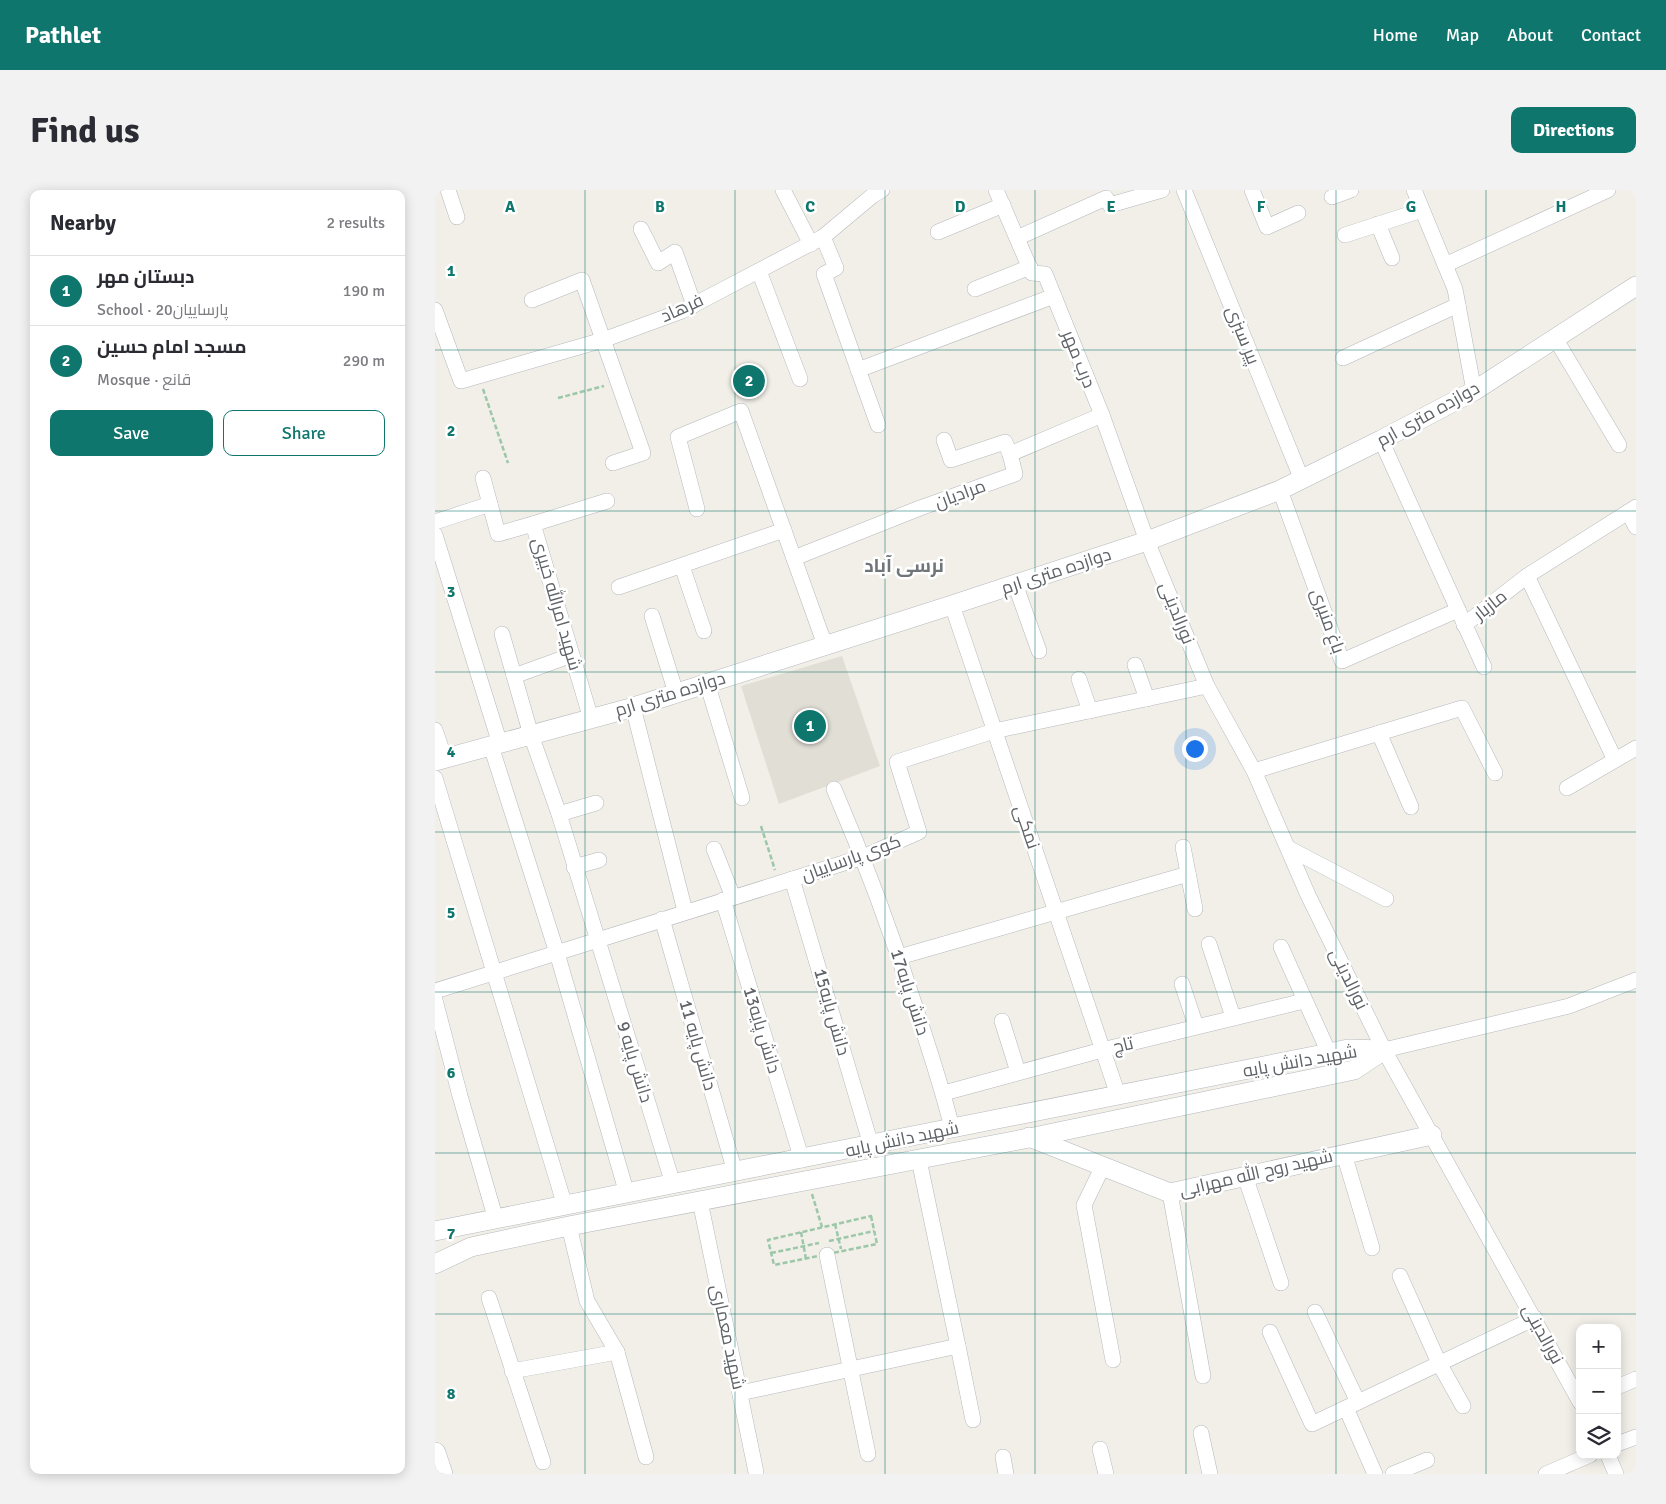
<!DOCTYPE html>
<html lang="en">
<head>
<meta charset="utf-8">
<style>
	body { margin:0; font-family:Signika,Cairo,sans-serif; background:#f2f2f3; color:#2b2b33 }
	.controls { position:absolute; right:15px; bottom:15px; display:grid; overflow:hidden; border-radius:10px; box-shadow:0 2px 12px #0003 }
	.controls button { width:45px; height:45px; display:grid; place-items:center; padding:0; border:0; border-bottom:1px solid #e1e1e2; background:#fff; color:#2b2b33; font:25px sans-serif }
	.you { position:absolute; left:759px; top:558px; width:18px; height:18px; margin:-12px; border:4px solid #fff; border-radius:50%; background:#1a73e8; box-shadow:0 0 0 8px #1a73e833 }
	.badge { display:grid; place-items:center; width:32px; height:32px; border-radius:50%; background:#0f766e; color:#fff; font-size:16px; font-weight:700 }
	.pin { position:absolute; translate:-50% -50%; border:2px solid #fff; box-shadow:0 1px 5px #0006 }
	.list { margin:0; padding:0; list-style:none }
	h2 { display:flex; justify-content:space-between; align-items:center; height:65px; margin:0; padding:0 20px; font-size:21px }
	h2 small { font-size:16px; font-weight:400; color:#7c7c81 }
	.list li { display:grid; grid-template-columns:32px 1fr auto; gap:15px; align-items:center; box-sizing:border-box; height:70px; padding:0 20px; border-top:1px solid #e1e1e2 }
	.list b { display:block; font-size:19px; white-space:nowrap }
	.list p { margin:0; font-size:16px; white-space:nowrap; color:#7c7c81 }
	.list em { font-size:16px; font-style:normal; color:#7c7c81 }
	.actions { display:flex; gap:10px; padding:15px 20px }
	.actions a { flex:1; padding:11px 0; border:1px solid #0f766e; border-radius:10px; text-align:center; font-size:18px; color:#0f766e }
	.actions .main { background:#0f766e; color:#fff }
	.icon { flex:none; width:28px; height:28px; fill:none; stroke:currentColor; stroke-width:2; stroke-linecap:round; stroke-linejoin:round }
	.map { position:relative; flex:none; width:1201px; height:1284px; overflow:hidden; border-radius:10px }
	header { display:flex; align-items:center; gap:30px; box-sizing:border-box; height:70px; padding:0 25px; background:#0f766e; color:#fff }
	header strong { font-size:24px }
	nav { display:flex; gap:28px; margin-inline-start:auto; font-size:18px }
	.intro { display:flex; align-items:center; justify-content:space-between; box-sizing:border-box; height:120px; padding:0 30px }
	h1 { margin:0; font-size:35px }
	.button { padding:12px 22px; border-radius:10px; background:#0f766e; color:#fff; font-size:18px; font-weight:700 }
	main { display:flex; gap:30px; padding:0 30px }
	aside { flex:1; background:#fff; border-radius:10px; box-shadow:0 2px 12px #0003 }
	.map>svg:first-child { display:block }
	.education { fill:#e1ded6 }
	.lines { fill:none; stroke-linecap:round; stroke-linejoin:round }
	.minor-casing { stroke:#b5b8bc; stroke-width:16 }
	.tertiary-casing { stroke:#b5b8bc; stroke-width:20 }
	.secondary-casing { stroke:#b6babf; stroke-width:22 }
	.path { stroke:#9cc7a9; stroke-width:2.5; stroke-dasharray:5 2.5; stroke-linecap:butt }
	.minor { stroke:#fff; stroke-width:15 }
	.tertiary { stroke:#fff; stroke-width:19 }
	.secondary { stroke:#fff; stroke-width:21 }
	.grid { fill:none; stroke:#0f766e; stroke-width:1; stroke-opacity:0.55 }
	.labels { text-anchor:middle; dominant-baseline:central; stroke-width:5; stroke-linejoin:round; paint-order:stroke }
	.street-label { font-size:18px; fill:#5f6368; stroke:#fff }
	.neighbourhood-label { font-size:19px; font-weight:bold; fill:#70757a; stroke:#fff }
	.grid-label { font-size:16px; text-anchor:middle; font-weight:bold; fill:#0f766e; stroke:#fff; stroke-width:5; stroke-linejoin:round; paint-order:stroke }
</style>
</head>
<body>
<header>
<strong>Pathlet</strong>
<nav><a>Home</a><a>Map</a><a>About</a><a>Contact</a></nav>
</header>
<div class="intro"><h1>Find us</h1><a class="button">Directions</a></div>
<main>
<aside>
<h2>Nearby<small>2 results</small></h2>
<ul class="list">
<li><span class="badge">1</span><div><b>دبستان مهر</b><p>School · پارساییان20</p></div><em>190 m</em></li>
<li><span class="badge">2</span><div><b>مسجد امام حسین</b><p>Mosque · قانع</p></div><em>290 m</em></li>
</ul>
<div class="actions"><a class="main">Save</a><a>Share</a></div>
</aside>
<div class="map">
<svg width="1201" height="1284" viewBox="0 0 1201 1284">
	<rect width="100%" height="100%" fill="#f1efe8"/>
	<!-- education -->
	<polygon class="education" points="407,466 445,576 344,614 306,496"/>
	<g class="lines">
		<defs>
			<g id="minor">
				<polyline points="13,0 22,27"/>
				<polyline points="348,0 376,54"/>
				<polyline points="561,0 597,83 610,84 667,225 712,351 772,496 819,581 873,705 949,860 1145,1212"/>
				<polyline points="749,0 867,290"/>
				<polyline points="817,0 832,37 863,23"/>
				<polyline points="979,0 1020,99 1039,201"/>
				<polyline points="897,7 916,0"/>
				<polyline points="943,34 957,68"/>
				<polyline points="206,39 223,73 240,62 259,115"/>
				<polyline points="503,42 568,15"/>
				<polyline points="910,45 987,20"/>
				<polyline points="388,47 401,78 389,84 443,235"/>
				<polyline points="582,48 671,8 675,15 727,0"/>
				<polyline points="1010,75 1173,0"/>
				<polyline points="324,81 365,189"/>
				<polyline points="540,99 595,77"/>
				<polyline points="97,110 147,90 208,263 178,273"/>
				<polyline points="0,120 26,191 168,150 247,121 388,47 437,6 447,0"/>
				<polyline points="1120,148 1184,255"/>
				<polyline points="908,168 1023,115"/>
				<polyline points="423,180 619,106"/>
				<polyline points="509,250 516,270 570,252 575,264"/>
				<polyline points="946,250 1049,477"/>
				<polyline points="48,288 63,344 98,334 156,529"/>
				<polyline points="845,300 907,471 1023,420"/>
				<polyline points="262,319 243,247 306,221 390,455"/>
				<polyline points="1193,322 1201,337"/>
				<polyline points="0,332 55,314"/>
				<polyline points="98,334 172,311"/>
				<polyline points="0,345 65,554"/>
				<polyline points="359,368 485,318 580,284 575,264 667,225"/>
				<polyline points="247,376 269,441"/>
				<polyline points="1092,386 1180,570"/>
				<polyline points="580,394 604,461"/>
				<polyline points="184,397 349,340"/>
				<polyline points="517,415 683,905"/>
				<polyline points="217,426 241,503"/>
				<polyline points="1029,435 1092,386 1201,317"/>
				<polyline points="67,444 96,545 124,624 238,994"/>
				<polyline points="700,475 712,509"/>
				<polyline points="79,486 137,465"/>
				<polyline points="644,489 655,521"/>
				<polyline points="272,493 307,608"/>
				<polyline points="198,517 250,721"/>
				<polyline points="0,540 10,569"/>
				<polyline points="944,543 976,617"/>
				<polyline points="56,556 122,763 192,1004"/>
				<polyline points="819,581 1027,518 1060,583"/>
				<polyline points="0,588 130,1016"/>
				<polyline points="1132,598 1201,558"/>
				<path d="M 399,599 C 430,671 457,744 481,819 C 494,858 507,898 517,938"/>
				<polyline points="124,624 161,613"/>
				<polyline points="748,657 760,719"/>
				<polyline points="853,658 951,709"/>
				<polyline points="279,659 298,707"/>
				<polyline points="139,677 164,670"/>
				<polyline points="357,689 436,955"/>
				<polyline points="288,710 367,970"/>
				<polyline points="227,729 300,982"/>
				<polyline points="774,754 798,827"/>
				<polyline points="846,757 894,863"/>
				<polyline points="464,767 753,684"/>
				<polyline points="747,794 761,836"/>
				<polyline points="0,801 428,667 484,642 462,572 559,541 772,496"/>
				<polyline points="0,810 25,906 61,1030"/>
				<polyline points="567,831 583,882"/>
				<polyline points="949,860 1134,816 1201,790"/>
				<polyline points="509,903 667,860 869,811"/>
				<polyline points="909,964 937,1058"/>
				<polyline points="668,976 649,1015 678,1170"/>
				<polyline points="810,986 846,1093"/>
				<polyline points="735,1003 768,1186"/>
				<polyline points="265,1011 321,1282"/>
				<polyline points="134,1036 152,1111 182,1162 211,1267"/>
				<polyline points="392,1065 433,1264"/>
				<polyline points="965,1086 1004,1173 1028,1216"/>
				<polyline points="54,1108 108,1272"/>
				<polyline points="880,1122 923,1212"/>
				<polyline points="835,1142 877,1234 1100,1128"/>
				<polyline points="523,1156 538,1230"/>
				<polyline points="77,1181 182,1162"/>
				<polyline points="1182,1197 1201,1189"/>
				<polyline points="305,1203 523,1156 484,970"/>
				<polyline points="911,1218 940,1284"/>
				<polyline points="766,1243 775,1284"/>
				<polyline points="1182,1254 1201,1247"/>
				<polyline points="665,1259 671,1284"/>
				<polyline points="1173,1265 1181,1284"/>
				<polyline points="568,1267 571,1284"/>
				<polyline points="958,1284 992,1270"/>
				<polyline points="1111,1284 1155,1265"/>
			</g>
			<g id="tertiary">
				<polyline points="0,571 192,519 517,415 712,351 845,300 946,250 1039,201 1201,96"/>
				<polyline points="594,947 735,1003 997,945"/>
				<polyline points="0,1041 894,863 913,859 949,860"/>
				<polyline points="0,1074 36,1057 134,1036 594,948 919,880 949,860"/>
			</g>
			<polyline id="secondary" points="0,1263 7,1284"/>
		</defs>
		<!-- minor casing -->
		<use href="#minor" class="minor-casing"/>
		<!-- tertiary casing -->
		<use href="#tertiary" class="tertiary-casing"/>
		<!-- secondary casing -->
		<use href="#secondary" class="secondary-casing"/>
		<!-- path -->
		<g class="path">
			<polyline points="48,199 73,273"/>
			<polyline points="123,208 169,196"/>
			<polyline points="326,636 340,680"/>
			<polyline points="377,1004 387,1037"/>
			<polygon points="436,1026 442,1054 339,1075 333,1050"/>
			<polyline points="400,1034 406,1059"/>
			<polyline points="366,1042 371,1069"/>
			<polyline points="394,1051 439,1041"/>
			<polyline points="336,1063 384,1053"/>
		</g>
		<!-- minor -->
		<use href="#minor" class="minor"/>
		<!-- tertiary -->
		<use href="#tertiary" class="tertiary"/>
		<!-- secondary -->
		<use href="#secondary" class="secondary"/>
	</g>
	<!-- grid -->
	<path class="grid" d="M 150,0 L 150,1284M 300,0 L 300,1284M 450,0 L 450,1284M 600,0 L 600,1284M 751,0 L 751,1284M 901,0 L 901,1284M 1051,0 L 1051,1284M 0,160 L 1201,160M 0,321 L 1201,321M 0,482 L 1201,482M 0,642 L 1201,642M 0,802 L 1201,802M 0,963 L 1201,963M 0,1124 L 1201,1124"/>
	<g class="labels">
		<!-- street labels -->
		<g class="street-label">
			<text transform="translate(247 118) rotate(-24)">فرهاد</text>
			<text transform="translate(808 145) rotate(68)">پیر سبزی</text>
			<text transform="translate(644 169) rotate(68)">درب مهر</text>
			<text transform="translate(993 224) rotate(-29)">دوازده متری ارم</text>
			<text transform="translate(525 304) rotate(-20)">مرادیان</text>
			<text transform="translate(621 381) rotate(-18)">دوازده متری ارم</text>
			<text transform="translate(122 414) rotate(74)">شهید امرالله خبیری</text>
			<text transform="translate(1055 415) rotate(-38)">مازیار</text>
			<text transform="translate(742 423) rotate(68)">نورالدینی</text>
			<text transform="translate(893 431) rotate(70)">باغ منیری</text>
			<text transform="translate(235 504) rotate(-17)">دوازده متری ارم</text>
			<text transform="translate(592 637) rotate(71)">نمکی</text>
			<text transform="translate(416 668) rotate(-20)">کوی پارساییان</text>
			<text transform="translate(914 789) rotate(64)">نورالدینی</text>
			<text transform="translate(475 802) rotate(72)">دانش پایه17</text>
			<text transform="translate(397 822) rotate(74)">دانش پایه15</text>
			<text transform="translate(327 840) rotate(73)">دانش پایه13</text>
			<text transform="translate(263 855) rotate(74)">دانش پایه 11</text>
			<text transform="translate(688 855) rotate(-14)">تاچ</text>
			<text transform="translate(865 871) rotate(-10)">شهید دانش پایه</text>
			<text transform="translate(200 872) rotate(73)">دانش پایه 9</text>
			<text transform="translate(467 949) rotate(-12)">شهید دانش پایه</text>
			<text transform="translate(821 983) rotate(-13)">شهید روح الله مهرابی</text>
			<text transform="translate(1108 1144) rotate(61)">نورالدینی</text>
			<text transform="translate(293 1147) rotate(78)">شهید معماری</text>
		</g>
		<!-- neighbourhood labels -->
		<g class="neighbourhood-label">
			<text x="469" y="376">نرسی آباد</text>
		</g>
	</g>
	<g class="grid-label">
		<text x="75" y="22">A</text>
		<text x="225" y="22">B</text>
		<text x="375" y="22">C</text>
		<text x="525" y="22">D</text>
		<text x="676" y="22">E</text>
		<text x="826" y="22">F</text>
		<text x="976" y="22">G</text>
		<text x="1126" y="22">H</text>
		<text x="16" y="86">1</text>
		<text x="16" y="246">2</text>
		<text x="16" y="407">3</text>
		<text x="16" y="567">4</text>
		<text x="16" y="728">5</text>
		<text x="16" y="888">6</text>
		<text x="16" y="1049">7</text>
		<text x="16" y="1209">8</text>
	</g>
</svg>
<div class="controls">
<button>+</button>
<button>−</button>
<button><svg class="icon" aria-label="layers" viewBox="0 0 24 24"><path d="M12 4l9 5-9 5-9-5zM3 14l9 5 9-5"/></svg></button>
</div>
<div class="you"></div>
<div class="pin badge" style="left:375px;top:536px">1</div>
<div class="pin badge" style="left:314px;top:191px">2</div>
</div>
</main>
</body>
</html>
